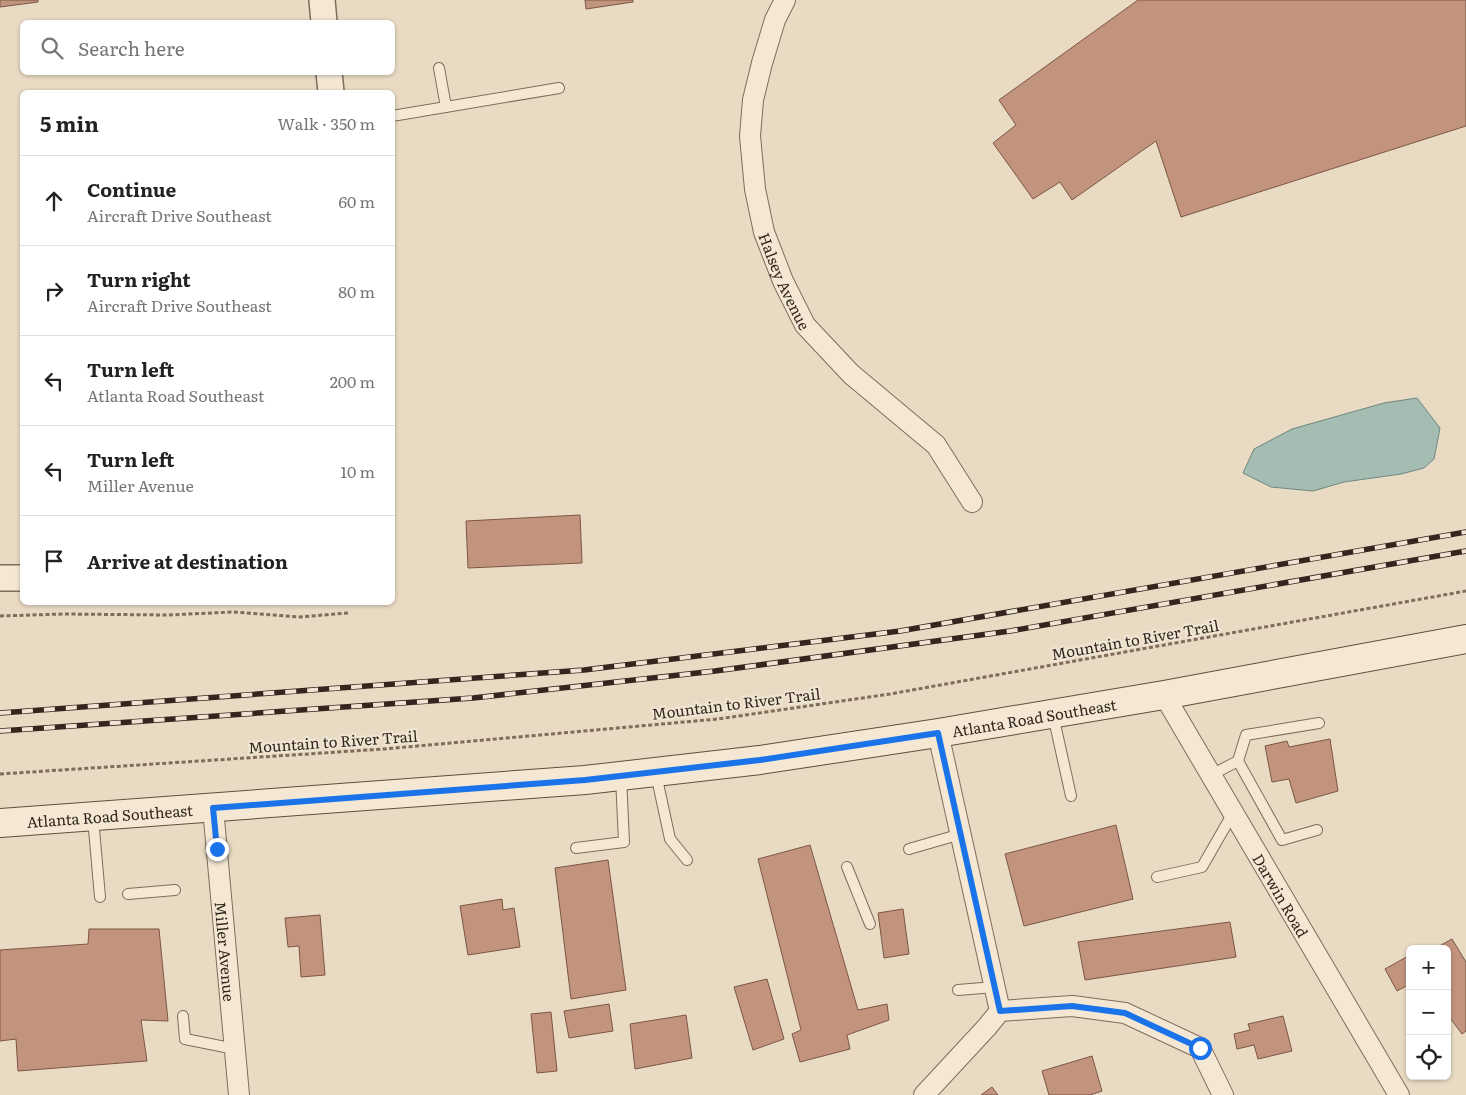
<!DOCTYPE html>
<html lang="en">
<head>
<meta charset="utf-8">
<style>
	body { margin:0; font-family:Literata,serif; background:#f2f2f2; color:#222 }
	.controls { position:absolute; right:15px; bottom:15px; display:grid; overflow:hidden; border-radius:8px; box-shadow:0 1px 4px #0004 }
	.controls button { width:45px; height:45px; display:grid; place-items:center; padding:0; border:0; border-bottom:1px solid #e0e0e0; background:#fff; color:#222; font:25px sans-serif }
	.stop { position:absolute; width:15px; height:15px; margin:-11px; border:4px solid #1a73e8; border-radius:50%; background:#fff }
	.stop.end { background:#1a73e8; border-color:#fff; box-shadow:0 1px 5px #0008 }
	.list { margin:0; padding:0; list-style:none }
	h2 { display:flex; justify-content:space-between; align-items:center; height:65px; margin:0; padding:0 20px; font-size:21px }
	h2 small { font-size:16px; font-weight:400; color:#767676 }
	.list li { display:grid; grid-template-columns:32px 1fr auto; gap:15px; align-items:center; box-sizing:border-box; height:90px; padding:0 20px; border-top:1px solid #e0e0e0 }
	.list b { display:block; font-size:19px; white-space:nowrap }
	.list p { margin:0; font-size:16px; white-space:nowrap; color:#767676 }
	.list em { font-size:16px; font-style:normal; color:#767676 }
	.icon { flex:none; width:28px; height:28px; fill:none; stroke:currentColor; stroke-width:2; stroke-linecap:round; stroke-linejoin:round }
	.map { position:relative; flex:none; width:1466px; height:1095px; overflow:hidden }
	.search { position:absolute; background:#fff; box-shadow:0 1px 4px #0004; left:20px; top:20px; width:375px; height:55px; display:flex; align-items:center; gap:12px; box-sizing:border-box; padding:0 18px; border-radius:8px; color:#767676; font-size:19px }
	.panel { position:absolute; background:#fff; box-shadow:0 1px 4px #0004; left:20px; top:90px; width:375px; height:515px; border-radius:8px }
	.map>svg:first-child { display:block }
	.water { fill:#a5bcb3; stroke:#6d887f }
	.building { fill:#c2947d; stroke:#7c5645 }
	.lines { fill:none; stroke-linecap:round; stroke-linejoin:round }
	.service-casing { stroke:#806c5c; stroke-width:12 }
	.minor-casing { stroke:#806c5c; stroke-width:22 }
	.tertiary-casing { stroke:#806c5c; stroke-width:28 }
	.secondary-casing { stroke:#624d3f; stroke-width:30 }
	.path { stroke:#806c5c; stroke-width:3; stroke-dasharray:4 2.5; stroke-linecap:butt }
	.service { stroke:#f4e8d5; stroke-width:10 }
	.minor { stroke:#f4e8d5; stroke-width:20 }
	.tertiary { stroke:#f4e8d5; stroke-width:25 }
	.secondary { stroke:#f4e8d5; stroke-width:28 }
	.rail-casing { stroke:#32261e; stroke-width:5.5 }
	.rail { stroke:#f0e5d2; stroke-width:4; stroke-dasharray:11; stroke-linecap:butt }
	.route { stroke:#1a73e8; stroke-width:6 }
	.labels { text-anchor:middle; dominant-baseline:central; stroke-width:4.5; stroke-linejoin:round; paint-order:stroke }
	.street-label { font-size:15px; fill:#32261e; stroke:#f0e5d2 }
</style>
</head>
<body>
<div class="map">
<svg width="1466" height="1095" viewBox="0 0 1466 1095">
	<rect width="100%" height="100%" fill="#e8dac3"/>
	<!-- water -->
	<polygon class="water" points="1417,398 1440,428 1434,459 1424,468 1401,474 1344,482 1313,491 1271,487 1243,473 1254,449 1292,429 1384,403"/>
	<!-- building -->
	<g class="building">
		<polygon points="0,0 38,0 38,2 0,7"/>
		<polygon points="585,0 633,0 633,2 586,9"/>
		<polygon points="1138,0 1466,0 1466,126 1181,217 1156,141 1072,200 1060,182 1033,199 993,143 1016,125 999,100"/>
		<polygon points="580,515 582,563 468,568 466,521"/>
		<polygon points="1330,739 1338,791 1296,803 1289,779 1272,782 1265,746 1287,741 1289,747"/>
		<polygon points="1116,825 1133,899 1024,926 1005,854"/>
		<polygon points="810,845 858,1010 887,1004 889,1020 847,1035 850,1049 800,1062 792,1034 801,1030 758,859"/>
		<polygon points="608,860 626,990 571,999 555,868"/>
		<polygon points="502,899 503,910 514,908 520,947 468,955 460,906"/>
		<polygon points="903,909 909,954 884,958 878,913"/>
		<polygon points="320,915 325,975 301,977 299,946 288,947 285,918"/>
		<polygon points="1230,922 1236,957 1085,980 1078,942"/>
		<polygon points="89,929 159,929 168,1021 141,1020 147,1061 18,1071 16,1039 0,1041 0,950 88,944"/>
		<polygon points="1452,939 1466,962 1466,1031 1462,1034 1447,1014 1447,949 1434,949"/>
		<polygon points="1410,955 1410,984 1397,991 1385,969"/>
		<polygon points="767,979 784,1039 753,1050 734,987"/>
		<polygon points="609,1004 613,1031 569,1038 564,1011"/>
		<polygon points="551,1012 557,1071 537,1073 531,1014"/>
		<polygon points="686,1015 692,1058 635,1069 630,1024"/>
		<polygon points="1283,1016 1292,1051 1258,1059 1254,1045 1237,1049 1234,1034 1250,1030 1248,1024"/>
		<polygon points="1092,1056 1102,1091 1090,1095 1049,1095 1042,1071"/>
		<polygon points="992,1087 998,1095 981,1095"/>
	</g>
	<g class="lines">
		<defs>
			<g id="service">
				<polyline points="439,68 446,107"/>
				<polyline points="392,116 559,88"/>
				<polyline points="1053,715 1071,796"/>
				<polyline points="1238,761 1282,840 1317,830"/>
				<polyline points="656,774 670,839 687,860"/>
				<polyline points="1211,775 1238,761 1246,735 1319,723"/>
				<polyline points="93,818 100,897"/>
				<polyline points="576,848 624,842 621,777"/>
				<polyline points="909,849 961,834"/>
				<polyline points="847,867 870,924"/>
				<polyline points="1157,877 1202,867 1233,813"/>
				<polyline points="128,894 175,890"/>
				<polyline points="958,990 995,987"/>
				<polyline points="183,1016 185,1039 235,1049"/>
			</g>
			<g id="minor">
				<path id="s1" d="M 785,0 L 775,20 L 762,63 L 753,100 L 750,136 L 755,189 L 764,232 L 783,281 L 805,325 L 851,374 L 936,445 L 972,502"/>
				<path id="s2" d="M 1164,695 L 1399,1095"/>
				<path id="s3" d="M 213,808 L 239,1095"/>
				<polyline points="1000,1011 1072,1006 1125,1013 1200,1048 1223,1095"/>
				<polyline points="924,1095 987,1027 1000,1011 938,733"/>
			</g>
			<g id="tertiary">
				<polyline points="322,0 324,22"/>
				<polyline points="329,72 331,92"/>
				<polyline points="0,578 22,578"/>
			</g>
			<g id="secondary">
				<path id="s4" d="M 0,823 L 585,780 L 760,760 L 938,733 L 1164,695 L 1466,639"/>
			</g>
		</defs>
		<!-- service casing -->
		<use href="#service" class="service-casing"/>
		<!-- minor casing -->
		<use href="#minor" class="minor-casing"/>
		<!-- tertiary casing -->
		<use href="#tertiary" class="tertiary-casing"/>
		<!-- secondary casing -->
		<use href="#secondary" class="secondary-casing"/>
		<!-- path -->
		<g class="path">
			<polyline points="0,616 63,614 168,615 233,612 299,617 348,613"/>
			<polyline points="0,774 384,749 718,719 890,694 1466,591"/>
		</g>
		<!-- service -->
		<use href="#service" class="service"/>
		<!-- minor -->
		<use href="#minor" class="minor"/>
		<!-- tertiary -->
		<use href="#tertiary" class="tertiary"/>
		<!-- secondary -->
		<use href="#secondary" class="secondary"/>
		<defs>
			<g id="rail">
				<polyline points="0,713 584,670 900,631 1466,532"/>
				<polyline points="0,731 473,698 715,671 1010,631 1466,551"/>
			</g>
		</defs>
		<!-- rail casing -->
		<use href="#rail" class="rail-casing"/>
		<!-- rail -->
		<use href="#rail" class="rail"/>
	</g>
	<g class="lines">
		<!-- route -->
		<polyline class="route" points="217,849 213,808 585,780 760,760 938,733 1000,1011 1072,1006 1125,1013 1200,1048"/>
	</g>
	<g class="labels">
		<!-- street labels -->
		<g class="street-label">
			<text stroke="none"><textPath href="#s1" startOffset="292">Halsey Avenue</textPath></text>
			<text transform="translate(1135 639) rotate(-10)">Mountain to River Trail</text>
			<text transform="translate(736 703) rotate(-7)">Mountain to River Trail</text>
			<text stroke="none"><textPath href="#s4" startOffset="1040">Atlanta Road Southeast</textPath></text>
			<text transform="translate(333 741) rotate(-4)">Mountain to River Trail</text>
			<text stroke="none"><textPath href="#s4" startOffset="110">Atlanta Road Southeast</textPath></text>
			<text stroke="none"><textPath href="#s2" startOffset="232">Darwin Road</textPath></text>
			<text stroke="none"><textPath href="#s3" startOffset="144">Miller Avenue</textPath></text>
		</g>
	</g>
</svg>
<div class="controls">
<button>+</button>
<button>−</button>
<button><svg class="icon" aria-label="locate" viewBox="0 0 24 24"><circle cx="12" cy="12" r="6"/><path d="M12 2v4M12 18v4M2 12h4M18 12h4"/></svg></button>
</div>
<div class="stop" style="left:1200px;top:1048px"></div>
<div class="stop end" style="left:217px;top:849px"></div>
<div class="search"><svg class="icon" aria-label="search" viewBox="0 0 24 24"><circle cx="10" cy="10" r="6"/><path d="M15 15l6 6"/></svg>Search here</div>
<section class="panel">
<h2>5 min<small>Walk · 350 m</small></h2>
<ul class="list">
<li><svg class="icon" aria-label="ahead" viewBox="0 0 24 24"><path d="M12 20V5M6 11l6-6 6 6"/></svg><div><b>Continue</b><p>Aircraft Drive Southeast</p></div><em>60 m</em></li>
<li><svg class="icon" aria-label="right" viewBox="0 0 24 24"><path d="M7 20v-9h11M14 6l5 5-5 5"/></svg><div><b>Turn right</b><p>Aircraft Drive Southeast</p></div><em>80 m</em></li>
<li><svg class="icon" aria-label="left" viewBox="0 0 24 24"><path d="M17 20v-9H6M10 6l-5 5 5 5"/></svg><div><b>Turn left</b><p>Atlanta Road Southeast</p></div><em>200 m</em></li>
<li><svg class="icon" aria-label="left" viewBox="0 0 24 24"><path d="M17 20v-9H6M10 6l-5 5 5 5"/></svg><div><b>Turn left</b><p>Miller Avenue</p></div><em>10 m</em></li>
<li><svg class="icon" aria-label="arrive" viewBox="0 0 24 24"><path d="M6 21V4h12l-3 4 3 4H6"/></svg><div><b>Arrive at destination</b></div></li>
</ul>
</section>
</div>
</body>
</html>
